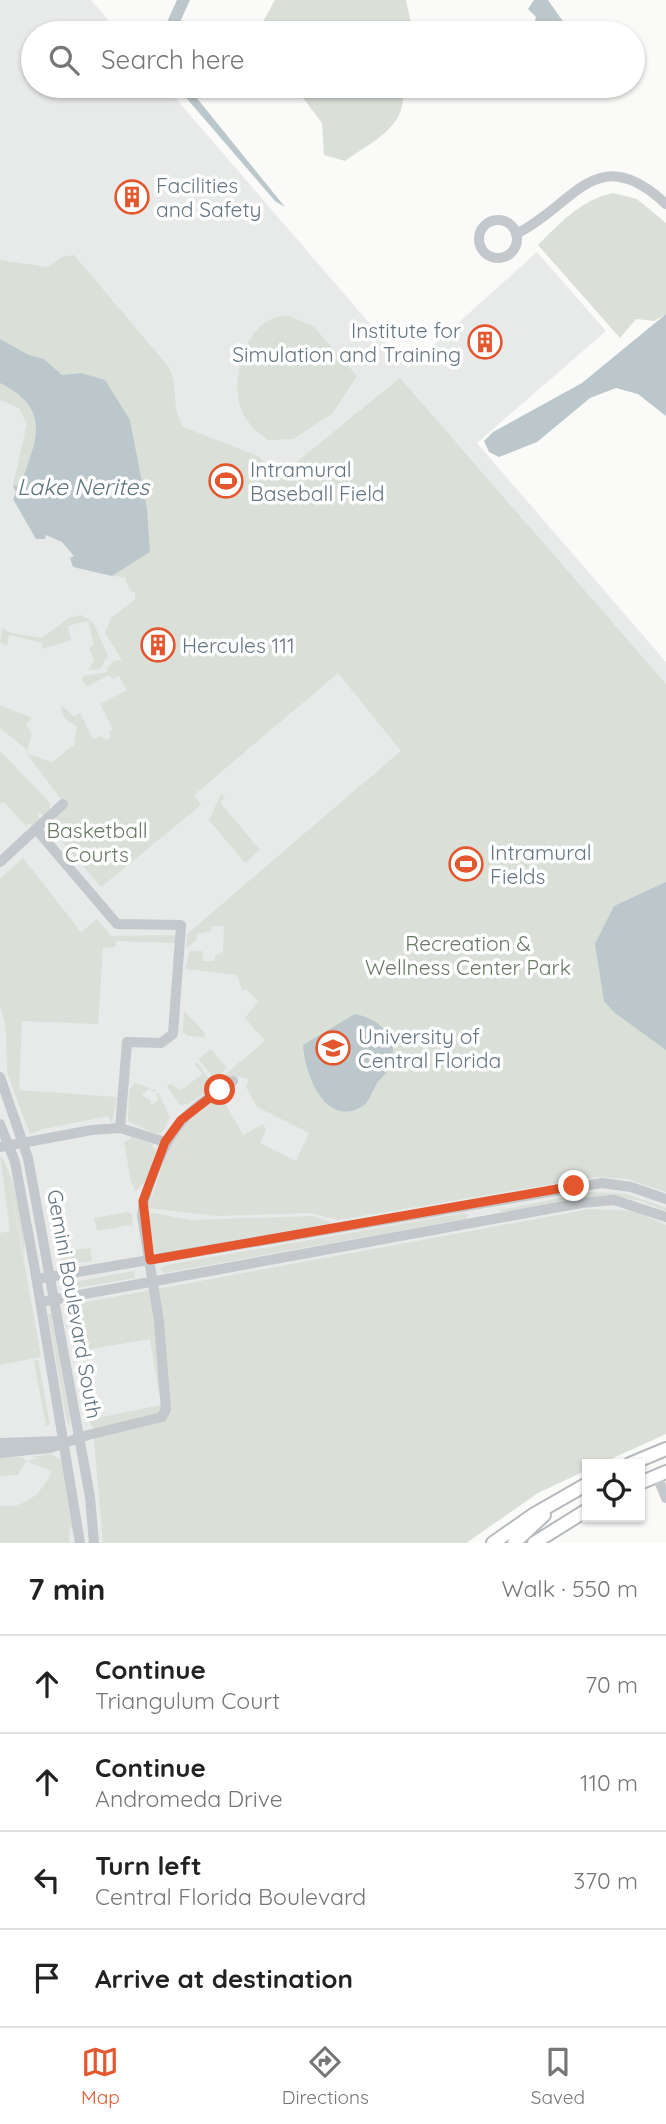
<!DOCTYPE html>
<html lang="en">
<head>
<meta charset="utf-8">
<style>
	body { margin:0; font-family:Quicksand,sans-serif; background:#f2f2f2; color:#222 }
	.controls { position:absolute; right:21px; bottom:21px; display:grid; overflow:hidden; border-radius:0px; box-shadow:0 2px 5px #0004 }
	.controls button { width:63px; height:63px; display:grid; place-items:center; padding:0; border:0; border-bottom:2px solid #e0e0e0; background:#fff; color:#222; font:35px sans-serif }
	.stop { position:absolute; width:21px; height:21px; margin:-16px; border:5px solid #e4572e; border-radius:50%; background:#fff }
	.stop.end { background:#e4572e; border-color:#fff; box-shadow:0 2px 7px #0008 }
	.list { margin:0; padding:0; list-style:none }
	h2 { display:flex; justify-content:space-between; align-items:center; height:91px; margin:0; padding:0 28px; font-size:30px }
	h2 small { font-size:23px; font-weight:400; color:#767676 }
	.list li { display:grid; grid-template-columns:46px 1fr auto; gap:21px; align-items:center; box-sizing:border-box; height:98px; padding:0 28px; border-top:2px solid #e0e0e0 }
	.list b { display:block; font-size:26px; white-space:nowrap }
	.list p { margin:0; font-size:23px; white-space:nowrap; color:#767676 }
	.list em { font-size:23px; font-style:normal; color:#767676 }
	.icon { flex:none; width:38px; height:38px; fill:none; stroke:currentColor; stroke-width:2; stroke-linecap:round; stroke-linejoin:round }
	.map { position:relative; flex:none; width:666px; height:1543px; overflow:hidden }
	.search { position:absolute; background:#fff; box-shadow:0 2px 5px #0004; left:21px; right:21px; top:21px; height:77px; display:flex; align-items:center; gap:18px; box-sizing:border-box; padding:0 24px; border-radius:38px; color:#767676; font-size:26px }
	.sheet { height:483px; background:#fff }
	nav { display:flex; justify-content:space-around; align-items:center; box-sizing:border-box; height:98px; border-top:2px solid #e0e0e0; background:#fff; font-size:19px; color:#767676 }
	nav a { display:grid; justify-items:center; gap:4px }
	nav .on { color:#e4572e }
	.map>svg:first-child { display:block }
	.built { fill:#e8e9e9 }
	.green { fill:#dadfd7 }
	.water { fill:#bbc7cb }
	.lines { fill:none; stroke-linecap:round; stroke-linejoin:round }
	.major-casing { stroke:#b5babe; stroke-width:16 }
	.minor { stroke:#c3c8cc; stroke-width:10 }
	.major { stroke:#fff; stroke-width:12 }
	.route { stroke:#e4572e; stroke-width:9 }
	.labels { text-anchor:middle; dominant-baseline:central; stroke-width:7; stroke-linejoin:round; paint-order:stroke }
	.poi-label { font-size:21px; fill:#657683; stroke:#fff; text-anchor:start }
	.park-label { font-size:21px; fill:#687a64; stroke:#fff }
	.street-label { font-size:21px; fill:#657683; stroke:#fff }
	.water-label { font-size:23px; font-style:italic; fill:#60757c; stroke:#fff }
</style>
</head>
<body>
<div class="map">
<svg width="666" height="1543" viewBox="0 0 666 1543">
	<rect width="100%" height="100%" fill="#fafaf8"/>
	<!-- built -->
	<polygon class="built" points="0,0 91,0 119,33 33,33 33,86 165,86 408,368 537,252 606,331 477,443 666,662 666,1434 594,1464 587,1464 587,1468 538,1493 466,1543 0,1543"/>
	<!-- green -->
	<g class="green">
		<polygon points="275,0 406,0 413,33 257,33"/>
		<path d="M 294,86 L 401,86 C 412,125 371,142 345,161 L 324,155 L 322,123 Z"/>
		<path d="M 613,193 L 637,199 L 666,223 L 666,314 L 654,321 L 636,319 L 620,338 L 538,245 C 561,222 581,200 613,193 Z"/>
		<path d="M 74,255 L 168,366 C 180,388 169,400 183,427 L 258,456 L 278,477 L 400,378 L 666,684 L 666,1192 L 627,1179 L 595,1177 L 338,1220 L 310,1213 L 217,1216 L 148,1208 L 173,1134 L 196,1112 L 221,1096 L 243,1135 L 263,1124 L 266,1130 L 260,1143 L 296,1161 L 309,1133 L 257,1107 L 246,1087 L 249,1079 L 233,1076 L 217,1081 L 265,1041 L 245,1018 L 258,1001 L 247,990 L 242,990 L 237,975 L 185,969 L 190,951 L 202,951 L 203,961 L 214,961 L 215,956 L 223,952 L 224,926 L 212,926 L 211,931 L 197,934 L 196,940 L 186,948 L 187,934 L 401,751 L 338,673 L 194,795 L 201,805 L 101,887 L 48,825 L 67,807 L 26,753 L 52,762 L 74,745 L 77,726 C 68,722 59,716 62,706 L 74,717 L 80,713 L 93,739 L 102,736 L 106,740 L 111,736 L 109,732 L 113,729 L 100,704 L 127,690 L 119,676 L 112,679 L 109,675 L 87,686 L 82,680 L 84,676 L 108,672 L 107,669 L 114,661 L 122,660 L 105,633 L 111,618 L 135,599 L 135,592 L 130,591 L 125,577 L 112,576 L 150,552 L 147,508 L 130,420 L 81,373 L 62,375 L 44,359 L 29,355 L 0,339 L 0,260 L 47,267 L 62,257 Z"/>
		<path d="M 289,316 L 314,327 L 357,376 L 332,414 L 293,439 L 268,440 C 255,432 242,417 239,402 C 232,370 249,313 289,316 Z"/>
		<path d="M 0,383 C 36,401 44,423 29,460 C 26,469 24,478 18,486 L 13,485 L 27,424 L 19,408 L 0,400 Z"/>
		<polygon points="81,615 93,622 108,656 100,669 88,670 94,660 89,647 94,645 88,621 68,626 71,640 42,649 43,643 9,635 7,646 0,642 2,628 11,633 42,638 69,618"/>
		<polygon points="0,705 32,718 26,724 32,734 27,750 0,728"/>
		<polygon points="0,751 50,803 50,810 44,815 38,812 39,819 32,825 27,823 27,827 4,802 0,803"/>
		<polygon points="221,794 225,798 220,802 260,850 245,863 209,820"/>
		<polygon points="23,858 81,932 97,919 111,936 178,935 176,943 116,941 115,947 103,948 98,1024 22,1021 19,1090 117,1097 112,1123 108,1116 43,1129 30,1134 7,1072 6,1029 0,1004 0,879"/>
		<polygon points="184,1011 205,1033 205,1037 188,1036 183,1032"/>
		<polygon points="211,1049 227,1068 215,1079 198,1059"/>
		<polygon points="197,1062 214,1086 189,1104 180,1105 167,1086 171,1084 181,1090 200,1076 202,1073 195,1065"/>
		<polygon points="135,1083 156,1090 154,1092 150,1088 142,1095 151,1101 151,1106 159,1099 156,1094 158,1092 170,1117 162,1133 154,1133 128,1121 129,1091"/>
		<polygon points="132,1137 150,1143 156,1151 145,1181 136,1191 131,1182 124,1143"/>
		<path d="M 0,1155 C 13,1170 27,1233 24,1255 L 8,1171 L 41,1357 L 0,1365 L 0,1233 L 10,1231 Z"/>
		<polygon points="591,1192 626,1194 666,1208 666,1211 642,1201 618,1197 503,1212 499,1210"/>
		<polygon points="590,1209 633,1211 666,1225 666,1434 600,1464 587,1464 587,1470 538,1493 466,1543 103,1543 93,1428 88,1420 161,1405 150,1339 74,1352 68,1309 81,1303"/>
		<polygon points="128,1212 132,1215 133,1231 131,1225 97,1231 94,1218"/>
		<polygon points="148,1212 191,1220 312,1216 334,1223 161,1253 156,1253 151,1245"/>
		<polygon points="464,1213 469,1215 465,1219 164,1273 159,1269 166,1265"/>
		<polygon points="68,1246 71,1246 73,1250 90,1248 92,1261 64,1264 59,1259"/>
		<polygon points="134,1271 135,1278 65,1290 63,1284"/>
		<polygon points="51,1313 69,1413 70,1425 67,1423 48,1314"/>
		<polygon points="38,1360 50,1424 46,1426 34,1361"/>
		<path d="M 51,1454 L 62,1461 L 73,1530 L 70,1526 L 69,1543 L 0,1543 L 0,1506 C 26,1509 42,1493 52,1471 L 26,1461 L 18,1475 L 0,1476 L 0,1456 L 22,1457 L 27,1461 L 40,1458 L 30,1457 Z"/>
	</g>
	<!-- water -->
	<g class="water">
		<polygon points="177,0 190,0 175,33 162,33"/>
		<polygon points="534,0 548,0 571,33 532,33 536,17 528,9"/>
		<polygon points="176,86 187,86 285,207 275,201"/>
		<polygon points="666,314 666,416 638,394 616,388 590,398 537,442 499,457 489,452 484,441 493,432 582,383"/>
		<path d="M 0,339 L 29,355 L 44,359 L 62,375 L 81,373 L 105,380 L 130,420 L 147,508 L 150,552 L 112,576 L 73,567 L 70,558 L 74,556 L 62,542 L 46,535 L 45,539 L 36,539 L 13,499 L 16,493 L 13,485 L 18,486 C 24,478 26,469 29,460 C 44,421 35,401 0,383 Z"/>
		<polygon points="666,882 666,1050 615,1013 604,1001 595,944 614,906"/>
		<path d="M 355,1014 C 381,1019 402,1040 389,1068 C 387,1075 379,1078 376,1085 C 370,1095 370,1104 357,1109 C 322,1124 304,1069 303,1045 Z"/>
	</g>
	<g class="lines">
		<defs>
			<g id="major">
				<polyline points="630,1464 666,1449"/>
				<polyline points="640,1483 666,1472"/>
				<polyline points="493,1543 533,1515 587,1484"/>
				<polyline points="514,1543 544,1515"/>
				<polyline points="534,1543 587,1510"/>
			</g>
		</defs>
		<!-- major casing -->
		<use href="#major" class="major-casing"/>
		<!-- minor -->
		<g class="minor">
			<circle cx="498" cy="239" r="19"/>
			<path d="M 516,234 C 575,205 596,139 666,204"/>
			<polyline points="36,829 117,924 181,925 173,1034 161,1043 127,1042 120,1128"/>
			<polyline points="0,862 63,804"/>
			<polyline points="0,1077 28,1158 90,1497 94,1543"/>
			<polyline points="0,1124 15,1162 35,1270 80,1543"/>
			<polyline points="0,1147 92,1130 120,1128 165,1142"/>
			<polyline points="37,1279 602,1183 631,1187 666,1199"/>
			<polyline points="41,1302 581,1203 614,1200 666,1217"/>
			<polyline points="0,1443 63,1441"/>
			<path d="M 0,1453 L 50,1448 L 88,1435 L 162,1417 L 166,1409 L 159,1321 L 142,1216 C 143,1200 148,1188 153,1174 C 173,1122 188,1111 233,1081"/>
			<polyline points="657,1476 666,1498"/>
		</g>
		<!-- major -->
		<use href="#major" class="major"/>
	</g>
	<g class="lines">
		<!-- route -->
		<polyline class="route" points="220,1090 181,1120 165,1142 143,1201 150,1260 574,1186"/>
	</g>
	<!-- icons -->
	<defs>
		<symbol id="building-ring" viewBox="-11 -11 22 22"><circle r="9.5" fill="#fff" stroke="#e4572e" stroke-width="1.5"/><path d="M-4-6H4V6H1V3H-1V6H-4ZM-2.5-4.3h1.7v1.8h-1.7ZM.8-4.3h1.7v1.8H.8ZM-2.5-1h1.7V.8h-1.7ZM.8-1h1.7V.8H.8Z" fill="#e4572e"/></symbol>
		<symbol id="stadium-ring" viewBox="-11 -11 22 22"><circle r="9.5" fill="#fff" stroke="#e4572e" stroke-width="1.5"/><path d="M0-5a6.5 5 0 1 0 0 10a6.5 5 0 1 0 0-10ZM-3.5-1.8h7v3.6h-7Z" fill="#e4572e"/></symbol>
		<symbol id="university-ring" viewBox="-11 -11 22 22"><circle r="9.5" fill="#fff" stroke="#e4572e" stroke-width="1.5"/><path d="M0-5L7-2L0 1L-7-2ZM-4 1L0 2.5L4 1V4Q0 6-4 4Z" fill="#e4572e"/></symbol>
	</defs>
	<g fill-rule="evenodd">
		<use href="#building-ring" x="113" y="178" width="38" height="38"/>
		<use href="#building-ring" x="466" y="323" width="38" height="38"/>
		<use href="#stadium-ring" x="207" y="462" width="38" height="38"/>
		<use href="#building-ring" x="139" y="626" width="38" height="38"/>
		<use href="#stadium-ring" x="447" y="845" width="38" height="38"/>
		<use href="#university-ring" x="314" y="1029" width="38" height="38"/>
	</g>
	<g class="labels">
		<!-- poi labels -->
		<g class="poi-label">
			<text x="156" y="185">Facilities<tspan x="156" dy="24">and Safety</tspan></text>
			<text x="461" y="330" text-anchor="end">Institute for<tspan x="461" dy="24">Simulation and Training</tspan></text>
			<text x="250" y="469">Intramural<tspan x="250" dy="24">Baseball Field</tspan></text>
			<text x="182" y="645">Hercules 111</text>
			<text x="490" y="852">Intramural<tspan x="490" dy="24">Fields</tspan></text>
			<text x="358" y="1036">University of<tspan x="358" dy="24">Central Florida</tspan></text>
		</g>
		<!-- park labels -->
		<g class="park-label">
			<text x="97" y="830">Basketball<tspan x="97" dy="24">Courts</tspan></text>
			<text x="468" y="943">Recreation &amp;<tspan x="468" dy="24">Wellness Center Park</tspan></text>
		</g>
		<!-- street labels -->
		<g class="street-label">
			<text transform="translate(75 1304) rotate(80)">Gemini Boulevard South</text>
		</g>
		<!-- water labels -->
		<g class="water-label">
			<text x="83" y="486">Lake Nerites</text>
		</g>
	</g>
</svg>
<div class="controls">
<button><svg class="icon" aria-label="locate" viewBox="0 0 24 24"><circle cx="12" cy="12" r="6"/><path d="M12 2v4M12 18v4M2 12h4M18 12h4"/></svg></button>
</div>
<div class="stop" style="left:220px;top:1090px"></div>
<div class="stop end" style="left:574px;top:1186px"></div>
<div class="search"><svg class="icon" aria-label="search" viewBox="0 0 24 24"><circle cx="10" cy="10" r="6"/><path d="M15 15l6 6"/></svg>Search here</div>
</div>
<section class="sheet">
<h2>7 min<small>Walk · 550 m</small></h2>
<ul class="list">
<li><svg class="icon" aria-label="ahead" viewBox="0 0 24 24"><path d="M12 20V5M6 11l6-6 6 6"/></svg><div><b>Continue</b><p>Triangulum Court</p></div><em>70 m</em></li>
<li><svg class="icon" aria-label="ahead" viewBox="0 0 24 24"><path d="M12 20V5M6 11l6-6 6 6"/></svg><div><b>Continue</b><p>Andromeda Drive</p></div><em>110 m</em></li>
<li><svg class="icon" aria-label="left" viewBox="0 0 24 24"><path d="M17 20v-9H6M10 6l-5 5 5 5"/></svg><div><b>Turn left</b><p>Central Florida Boulevard</p></div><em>370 m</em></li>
<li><svg class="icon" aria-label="arrive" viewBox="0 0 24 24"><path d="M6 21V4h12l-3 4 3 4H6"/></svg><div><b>Arrive at destination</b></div></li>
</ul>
</section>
<nav>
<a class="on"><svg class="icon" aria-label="map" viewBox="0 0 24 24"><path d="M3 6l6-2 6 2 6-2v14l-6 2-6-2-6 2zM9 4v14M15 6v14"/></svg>Map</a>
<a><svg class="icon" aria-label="directions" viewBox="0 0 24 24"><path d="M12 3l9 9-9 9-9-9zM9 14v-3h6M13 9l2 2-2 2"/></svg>Directions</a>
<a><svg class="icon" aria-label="saved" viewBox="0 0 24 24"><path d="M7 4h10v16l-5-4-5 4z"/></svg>Saved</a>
</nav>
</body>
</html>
